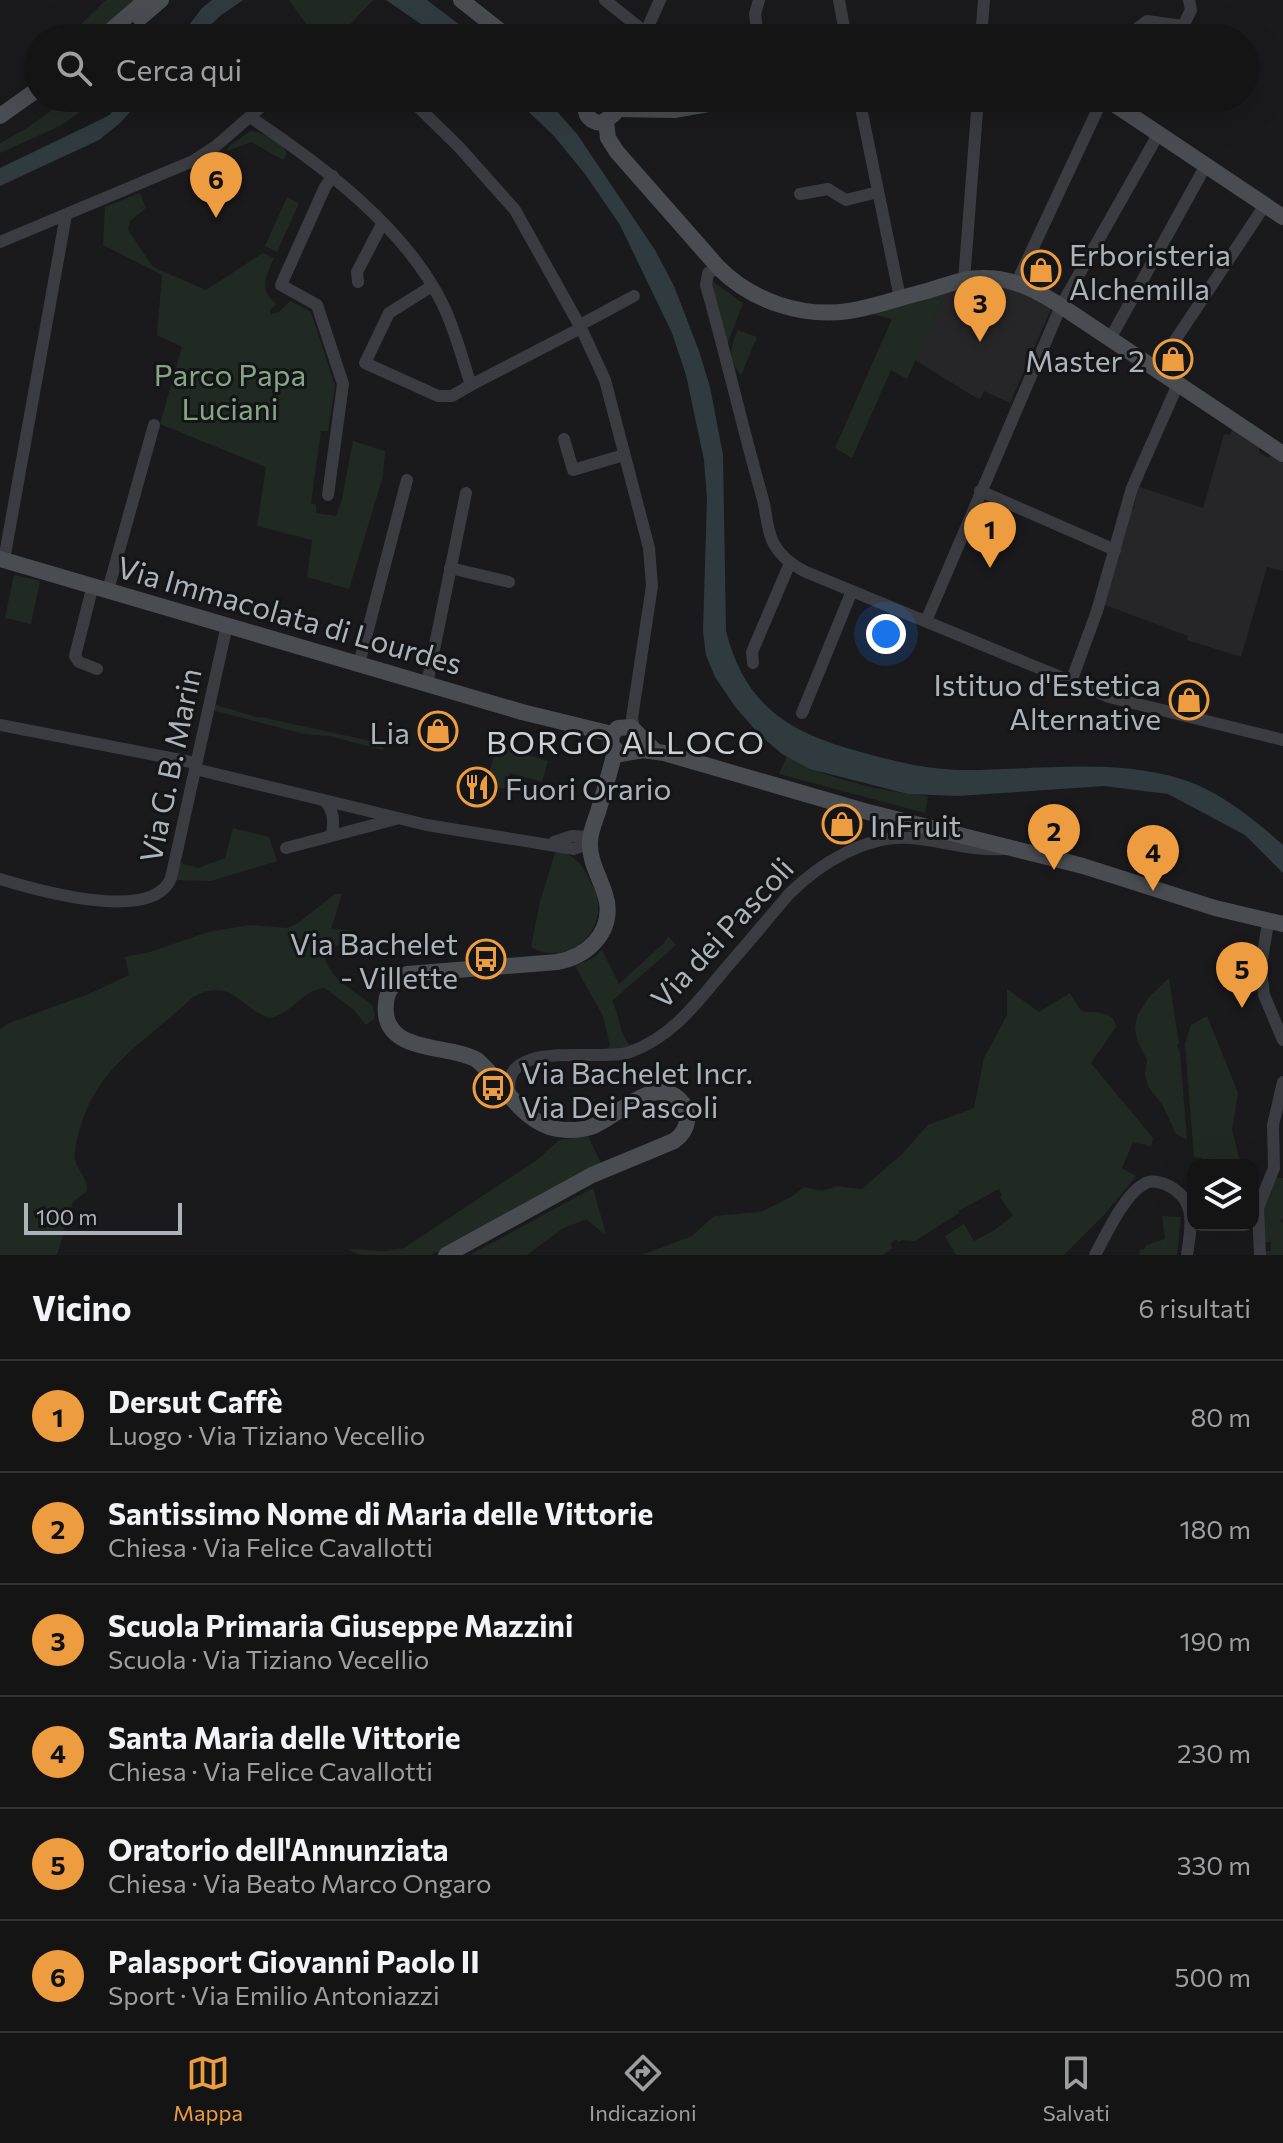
<!DOCTYPE html>
<html lang="it">
<head>
<meta charset="utf-8">
<style>
	body { margin:0; font-family:Commissioner,sans-serif; background:#1d1d1e; color:#f1f3f6 }
	.controls { position:absolute; right:24px; bottom:24px; display:grid; overflow:hidden; border-radius:16px; box-shadow:0 8px 32px #0002 }
	.controls button { width:72px; height:72px; display:grid; place-items:center; padding:0; border:0; border-bottom:2px solid #333334; background:#141415; color:#f1f3f6; font:40px sans-serif }
	.scale { position:absolute; left:24px; bottom:20px; width:158px; box-sizing:border-box; padding-left:8px; border:4px solid #acb3bb; border-top:0; font-size:22px; line-height:28px; white-space:nowrap; color:#acb3bb; -webkit-text-stroke:6px #141517; paint-order:stroke }
	.you { position:absolute; left:886px; top:634px; width:28px; height:28px; margin:-20px; border:6px solid #fff; border-radius:50%; background:#1a73e8; box-shadow:0 0 0 12px #1a73e833 }
	.badge { display:grid; place-items:center; width:52px; height:52px; border-radius:50%; background:#ed9c40; color:#111; font-size:26px; font-weight:700 }
	.pin { position:absolute; translate:-50% -66px; filter:drop-shadow(0 2px 4px #0008) }
	.pin::after { content:''; position:absolute; top:42px; width:28px; height:24px; background:inherit; clip-path:polygon(0 0,100% 0,50% 100%) }
	.list { margin:0; padding:0; list-style:none }
	h2 { display:flex; justify-content:space-between; align-items:center; height:104px; margin:0; padding:0 32px; font-size:34px }
	h2 small { font-size:26px; font-weight:400; color:#9d9ea0 }
	.list li { display:grid; grid-template-columns:52px 1fr auto; gap:24px; align-items:center; box-sizing:border-box; height:112px; padding:0 32px; border-top:2px solid #333334 }
	.list b { display:block; font-size:30px; white-space:nowrap }
	.list p { margin:0; font-size:26px; white-space:nowrap; color:#9d9ea0 }
	.list em { font-size:26px; font-style:normal; color:#9d9ea0 }
	.icon { flex:none; width:44px; height:44px; fill:none; stroke:currentColor; stroke-width:2; stroke-linecap:round; stroke-linejoin:round }
	.map { position:relative; flex:none; width:1283px; height:1255px; overflow:hidden }
	.search { position:absolute; background:#141415; box-shadow:0 8px 32px #0002; left:24px; right:24px; top:24px; height:88px; display:flex; align-items:center; gap:20px; box-sizing:border-box; padding:0 28px; border-radius:44px; color:#9d9ea0; font-size:30px }
	.sheet { height:776px; background:#141415 }
	nav { display:flex; justify-content:space-around; align-items:center; box-sizing:border-box; height:112px; border-top:2px solid #333334; background:#141415; font-size:22px; color:#9d9ea0 }
	nav a { display:grid; justify-items:center; gap:4px }
	nav .on { color:#ed9c40 }
	.map>svg:first-child { display:block }
	.built { fill:#262629 }
	.green { fill:#212a22 }
	.water { fill:#303b40 }
	.lines { fill:none; stroke-linecap:round; stroke-linejoin:round }
	.street { stroke:#3b3c41; stroke-width:12 }
	.secondary { stroke:#494c51; stroke-width:16 }
	.labels { text-anchor:middle; dominant-baseline:central; stroke-width:6; stroke-linejoin:round; paint-order:stroke }
	.poi-label { font-size:30px; fill:#acb3bb; stroke:#141517; text-anchor:start }
	.park-label { font-size:30px; fill:#86a584; stroke:#141517 }
	.street-label { font-size:30px; fill:#acb3bb; stroke:#141517 }
	.neighbourhood-label { font-size:32px; letter-spacing:2px; fill:#cdd1d7; stroke:#141517 }
</style>
</head>
<body>
<div class="map">
<svg width="1283" height="1255" viewBox="0 0 1283 1255">
	<rect width="100%" height="100%" fill="#1a1a1c"/>
	<!-- built -->
	<g class="built">
		<polygon points="984,284 1020,289 1051,309 1010,403 984,391 980,399 973,396 915,360 945,293"/>
		<polygon points="1233,429 1259,447 1259,452 1267,457 1271,455 1283,463 1283,571 1267,567 1241,657 1187,640 1188,636 1105,605 1128,512 1134,508 1137,486 1203,508 1224,434 1229,435"/>
	</g>
	<!-- green -->
	<g class="green">
		<polygon points="106,0 140,0 95,38 56,38 80,25"/>
		<polygon points="289,0 373,0 337,38 316,38"/>
		<polygon points="69,98 100,98 60,126 0,153 0,143 24,130"/>
		<path d="M 250,131 C 263,132 284,142 287,154 L 283,160 L 251,142 L 228,151 L 227,148 Z"/>
		<path d="M 140,193 L 146,208 L 130,221 L 128,230 L 153,267 L 206,290 L 263,253 L 274,258 C 266,277 258,289 276,304 L 270,310 L 271,314 L 279,312 L 290,301 L 311,312 L 335,386 L 328,431 L 321,431 L 311,503 L 316,505 L 316,513 L 336,516 L 342,499 L 353,441 L 385,451 L 383,476 L 349,589 L 307,577 L 312,540 L 257,526 L 266,467 L 160,424 L 182,347 L 157,335 L 162,275 L 103,245 L 105,207 Z"/>
		<polygon points="287,197 299,203 277,252 265,246"/>
		<polygon points="712,281 743,303 727,345 710,285"/>
		<polygon points="945,293 907,379 891,370 852,458 835,448 892,319 871,314"/>
		<path d="M 738,330 L 757,337 L 741,375 C 727,358 730,348 738,330 Z"/>
		<polygon points="14,575 40,581 31,624 5,618"/>
		<polygon points="213,704 259,718 261,717 384,744 383,750 329,736 304,734 212,710"/>
		<polygon points="497,746 548,761 542,782 510,773 505,789 486,784"/>
		<path d="M 787,756 C 824,779 884,792 928,796 L 925,813 L 779,774 Z"/>
		<polygon points="233,828 269,837 277,861 211,881 176,880 180,863 198,868 225,858"/>
		<path d="M 556,850 C 573,855 580,861 588,877 C 592,885 597,892 598,901 C 602,938 564,966 531,947 L 540,902 Z"/>
		<path d="M 335,894 L 342,894 L 331,929 L 353,931 L 349,938 L 324,954 C 327,978 357,992 373,1006 L 375,1018 L 366,1025 L 354,1010 L 325,988 C 303,989 292,1014 270,1018 C 238,1008 233,976 193,997 C 138,1049 89,1069 75,1151 C 72,1167 88,1175 87,1191 L 73,1202 L 57,1255 L 0,1255 L 0,1029 L 9,1023 L 89,994 L 129,975 L 125,957 L 150,952 L 208,932 L 250,925 L 287,928 L 298,923 Z"/>
		<path d="M 668,936 L 676,945 L 612,1001 C 620,1015 619,1036 631,1046 L 607,1050 L 610,1045 L 603,1016 L 575,966 L 595,957 L 602,950 L 619,984 L 664,943 Z"/>
		<polygon points="1169,978 1179,1044 1177,1045 1180,1052 1187,1140 1176,1134 1163,1106 1148,1086 1145,1074 1147,1060 1137,1040 1135,1028 1137,1016 1150,996"/>
		<path d="M 1007,989 L 1039,1012 L 1070,993 L 1081,1011 C 1095,1013 1114,1010 1116,1027 L 1091,1063 L 1153,1138 L 1151,1146 L 1133,1142 L 1122,1168 L 1136,1176 L 1106,1213 L 1064,1255 L 956,1255 L 945,1236 L 964,1224 L 974,1241 L 993,1231 L 1013,1216 L 1000,1197 L 1002,1195 L 999,1189 L 958,1211 L 959,1213 L 915,1241 L 902,1240 L 899,1242 L 896,1239 L 890,1244 L 893,1248 L 883,1255 L 642,1255 L 692,1236 L 714,1216 L 761,1212 L 791,1197 L 804,1187 L 822,1191 L 837,1186 L 862,1189 L 902,1154 L 928,1125 L 974,1108 L 984,1058 L 1007,1015 Z"/>
		<polygon points="1207,1016 1238,1093 1232,1130 1241,1165 1203,1165 1202,1158 1194,1157 1185,1044 1191,1025"/>
		<polygon points="588,1136 601,1163 431,1255 361,1255 347,1249 386,1251 404,1248 537,1160 559,1140"/>
		<polygon points="1273,1178 1283,1178 1283,1219 1280,1220 1283,1223 1283,1255 1263,1255 1263,1251 1271,1251 1271,1242 1263,1242 1264,1195"/>
		<polygon points="593,1188 605,1231 604,1234 586,1219 562,1229 527,1255 470,1255"/>
		<polygon points="1162,1216 1181,1217 1177,1255 1139,1255 1140,1249 1144,1250 1146,1245 1165,1239"/>
	</g>
	<!-- water -->
	<g class="water">
		<polygon points="212,0 243,0 220,16 197,38 179,38 202,8"/>
		<polygon points="386,0 427,0 477,38 441,38"/>
		<polygon points="128,98 143,98 120,123 99,140 0,186 0,168 108,116"/>
		<path d="M 514,98 L 545,98 L 577,134 L 655,250 L 674,286 L 699,351 L 710,387 L 723,455 L 726,631 C 746,710 794,735 868,754 C 897,762 927,769 958,770 C 1031,771 1110,757 1181,779 C 1218,790 1255,820 1283,845 L 1283,873 L 1245,835 L 1168,794 L 1104,786 L 958,796 L 908,794 L 810,769 L 782,754 L 760,735 L 736,708 L 715,677 L 706,655 L 703,631 L 707,498 L 704,460 L 686,375 L 672,333 L 620,225 L 585,174 L 554,136 Z"/>
	</g>
	<g class="lines">
		<!-- street -->
		<g class="street">
			<polyline points="605,0 646,33"/>
			<polyline points="839,0 846,38"/>
			<polyline points="643,38 660,0"/>
			<polyline points="758,38 755,14 759,0"/>
			<polyline points="981,38 984,0"/>
			<polyline points="1132,38 1138,28 1147,21 1183,26 1191,10 1189,0"/>
			<polyline points="409,98 459,147 515,210 581,328 605,380 649,548 652,586 632,718 634,729"/>
			<polyline points="859,98 900,298"/>
			<path d="M 250,117 C 319,163 405,227 442,303 C 455,329 462,358 471,385 L 452,396 L 438,396 L 365,363 L 389,313 L 432,286"/>
			<polyline points="800,194 828,189 846,200 878,192"/>
			<polyline points="0,242 193,161 216,146 271,98"/>
			<path d="M 719,268 L 708,273 L 706,285 C 726,355 742,426 762,496 C 767,512 766,530 774,544 C 781,557 792,565 806,572 L 1109,697 L 1283,740"/>
			<polyline points="964,281 978,98"/>
			<polyline points="358,282 357,272 382,224"/>
			<polyline points="1017,282 1103,98"/>
			<polyline points="580,325 634,296"/>
			<polyline points="1110,339 1206,165"/>
			<polyline points="1156,369 1265,205"/>
			<polyline points="471,385 581,328"/>
			<polyline points="564,439 573,470 624,455"/>
			<polyline points="980,491 1115,550"/>
			<polyline points="328,495 343,384 317,305 281,285 325,187 333,176"/>
			<polyline points="4,560 66,215"/>
			<polyline points="450,568 509,582"/>
			<polyline points="93,585 75,656 79,662 97,669"/>
			<polyline points="108,590 154,425"/>
			<polyline points="926,621 1061,306 1159,133"/>
			<polyline points="753,663 752,652 790,563"/>
			<polyline points="359,664 407,480"/>
			<polyline points="1071,682 1097,611 1132,488 1178,384"/>
			<polyline points="427,684 466,493"/>
			<polyline points="802,713 852,591"/>
			<polyline points="0,725 196,763"/>
			<polyline points="195,769 427,825 574,849 590,843"/>
			<path d="M 325,801 C 334,811 334,821 332,834"/>
			<polyline points="554,842 572,836 590,837"/>
			<polyline points="286,848 396,819"/>
			<path d="M 0,879 C 36,890 153,924 171,878 L 227,625"/>
			<polyline points="1262,959 1267,929"/>
			<polyline points="1261,970 1264,995 1283,1040"/>
			<path d="M 510,1095 C 499,1036 599,1063 630,1052 C 673,1037 698,1001 726,968 C 747,944 768,919 789,894 C 819,864 867,834 911,838 C 943,841 971,851 1004,849"/>
			<path d="M 1095,1255 C 1106,1235 1124,1195 1144,1184 C 1151,1179 1160,1182 1167,1185 C 1198,1200 1191,1227 1187,1255"/>
			<polyline points="1260,1255 1258,1208 1274,1168 1273,1125 1283,1082"/>
		</g>
		<!-- secondary -->
		<g class="secondary">
			<polyline points="461,0 509,38"/>
			<polyline points="140,18 161,0"/>
			<polyline points="102,38 146,0"/>
			<path d="M 589,98 C 581,110 587,122 602,123 L 614,114 L 615,105 L 611,98"/>
			<polyline points="1105,98 1283,217"/>
			<polyline points="615,109 674,110 743,98"/>
			<polyline points="0,116 38,89"/>
			<path d="M 606,122 L 608,138 L 617,152 L 719,268 C 752,301 802,318 849,311 C 875,307 901,297 927,291 C 944,286 963,278 981,278 C 1012,277 1036,290 1061,306 L 1283,454"/>
			<polyline points="0,559 522,712 612,734"/>
			<polyline points="655,751 631,727 618,728 612,734 611,745 620,754 643,750 664,753 864,811 1083,866 1215,908 1283,924"/>
			<path d="M 446,1255 L 592,1175 L 674,1141 C 681,1136 686,1130 687,1121 C 688,1113 685,1105 679,1099 C 653,1075 616,1118 591,1127 C 579,1131 561,1131 549,1127 C 518,1116 501,1080 477,1060 C 448,1043 380,1055 386,1003 C 387,990 396,979 407,974 L 557,962 C 586,957 612,934 607,902 C 603,881 589,864 590,842 C 590,832 595,821 598,812 C 604,792 610,772 615,751"/>
		</g>
	</g>
	<!-- icons -->
	<defs>
		<symbol id="shop-ring" viewBox="-11 -11 22 22"><circle r="9.5" fill="#141517" stroke="#ed9c40" stroke-width="1.5"/><path d="M-5-2.5h2.3a2.7 3.5 0 0 1 5.4 0H5L5.5 6h-11ZM-1.5-2.5h3a1.5 2.3 0 0 0-3 0Z" fill="#ed9c40"/></symbol>
		<symbol id="restaurant-ring" viewBox="-11 -11 22 22"><circle r="9.5" fill="#141517" stroke="#ed9c40" stroke-width="1.5"/><path d="M-5-6h1v4h1v-4h1v4h1v-4h1v5L-1.5 .5V6h-2V.5L-5-1ZM5-6V6H3V1.5H1.5Q1.5-4 5-6Z" fill="#ed9c40"/></symbol>
		<symbol id="bus-ring" viewBox="-11 -11 22 22"><circle r="9.5" fill="#141517" stroke="#ed9c40" stroke-width="1.5"/><path d="M-5-6H5V4H4V6H2V4H-2V6H-4V4H-5ZM-3.5-4V0h7V-4ZM-3.5 1.2v1.5H-2V1.2ZM2 1.2v1.5H3.5V1.2Z" fill="#ed9c40"/></symbol>
	</defs>
	<g fill-rule="evenodd">
		<use href="#shop-ring" x="1019" y="248" width="44" height="44"/>
		<use href="#shop-ring" x="1151" y="337" width="44" height="44"/>
		<use href="#shop-ring" x="1167" y="678" width="44" height="44"/>
		<use href="#shop-ring" x="416" y="709" width="44" height="44"/>
		<use href="#restaurant-ring" x="455" y="765" width="44" height="44"/>
		<use href="#shop-ring" x="820" y="802" width="44" height="44"/>
		<use href="#bus-ring" x="464" y="937" width="44" height="44"/>
		<use href="#bus-ring" x="471" y="1066" width="44" height="44"/>
	</g>
	<g class="labels">
		<!-- poi labels -->
		<g class="poi-label">
			<text x="1069" y="253">Erboristeria<tspan x="1069" dy="34">Alchemilla</tspan></text>
			<text x="1145" y="359" text-anchor="end">Master 2</text>
			<text x="1161" y="683" text-anchor="end">Istituo d'Estetica<tspan x="1161" dy="34">Alternative</tspan></text>
			<text x="410" y="731" text-anchor="end">Lia</text>
			<text x="505" y="787">Fuori Orario</text>
			<text x="870" y="824">InFruit</text>
			<text x="458" y="942" text-anchor="end">Via Bachelet<tspan x="458" dy="34">- Villette</tspan></text>
			<text x="521" y="1071">Via Bachelet Incr.<tspan x="521" dy="34">Via Dei Pascoli</tspan></text>
		</g>
		<!-- park labels -->
		<g class="park-label">
			<text x="230" y="373">Parco Papa<tspan x="230" dy="34">Luciani</tspan></text>
		</g>
		<!-- street labels -->
		<g class="street-label">
			<text transform="translate(290 614) rotate(16)">Via Immacolata di Lourdes</text>
			<text transform="translate(169 765) rotate(-78)">Via G. B. Marin</text>
			<text transform="translate(721 932) rotate(-47)">Via dei Pascoli</text>
		</g>
		<!-- neighbourhood labels -->
		<g class="neighbourhood-label">
			<text x="626" y="741">BORGO ALLOCO</text>
		</g>
	</g>
</svg>
<div class="controls">
<button><svg class="icon" aria-label="layers" viewBox="0 0 24 24"><path d="M12 4l9 5-9 5-9-5zM3 14l9 5 9-5"/></svg></button>
</div>
<div class="scale">100 m</div>
<div class="you"></div>
<div class="pin badge" style="left:990px;top:568px">1</div>
<div class="pin badge" style="left:1054px;top:870px">2</div>
<div class="pin badge" style="left:980px;top:342px">3</div>
<div class="pin badge" style="left:1153px;top:891px">4</div>
<div class="pin badge" style="left:1242px;top:1008px">5</div>
<div class="pin badge" style="left:216px;top:218px">6</div>
<div class="search"><svg class="icon" aria-label="search" viewBox="0 0 24 24"><circle cx="10" cy="10" r="6"/><path d="M15 15l6 6"/></svg>Cerca qui</div>
</div>
<section class="sheet">
<h2>Vicino<small>6 risultati</small></h2>
<ul class="list">
<li><span class="badge">1</span><div><b>Dersut Caffè</b><p>Luogo · Via Tiziano Vecellio</p></div><em>80 m</em></li>
<li><span class="badge">2</span><div><b>Santissimo Nome di Maria delle Vittorie</b><p>Chiesa · Via Felice Cavallotti</p></div><em>180 m</em></li>
<li><span class="badge">3</span><div><b>Scuola Primaria Giuseppe Mazzini</b><p>Scuola · Via Tiziano Vecellio</p></div><em>190 m</em></li>
<li><span class="badge">4</span><div><b>Santa Maria delle Vittorie</b><p>Chiesa · Via Felice Cavallotti</p></div><em>230 m</em></li>
<li><span class="badge">5</span><div><b>Oratorio dell'Annunziata</b><p>Chiesa · Via Beato Marco Ongaro</p></div><em>330 m</em></li>
<li><span class="badge">6</span><div><b>Palasport Giovanni Paolo II</b><p>Sport · Via Emilio Antoniazzi</p></div><em>500 m</em></li>
</ul>
</section>
<nav>
<a class="on"><svg class="icon" aria-label="map" viewBox="0 0 24 24"><path d="M3 6l6-2 6 2 6-2v14l-6 2-6-2-6 2zM9 4v14M15 6v14"/></svg>Mappa</a>
<a><svg class="icon" aria-label="directions" viewBox="0 0 24 24"><path d="M12 3l9 9-9 9-9-9zM9 14v-3h6M13 9l2 2-2 2"/></svg>Indicazioni</a>
<a><svg class="icon" aria-label="saved" viewBox="0 0 24 24"><path d="M7 4h10v16l-5-4-5 4z"/></svg>Salvati</a>
</nav>
</body>
</html>
